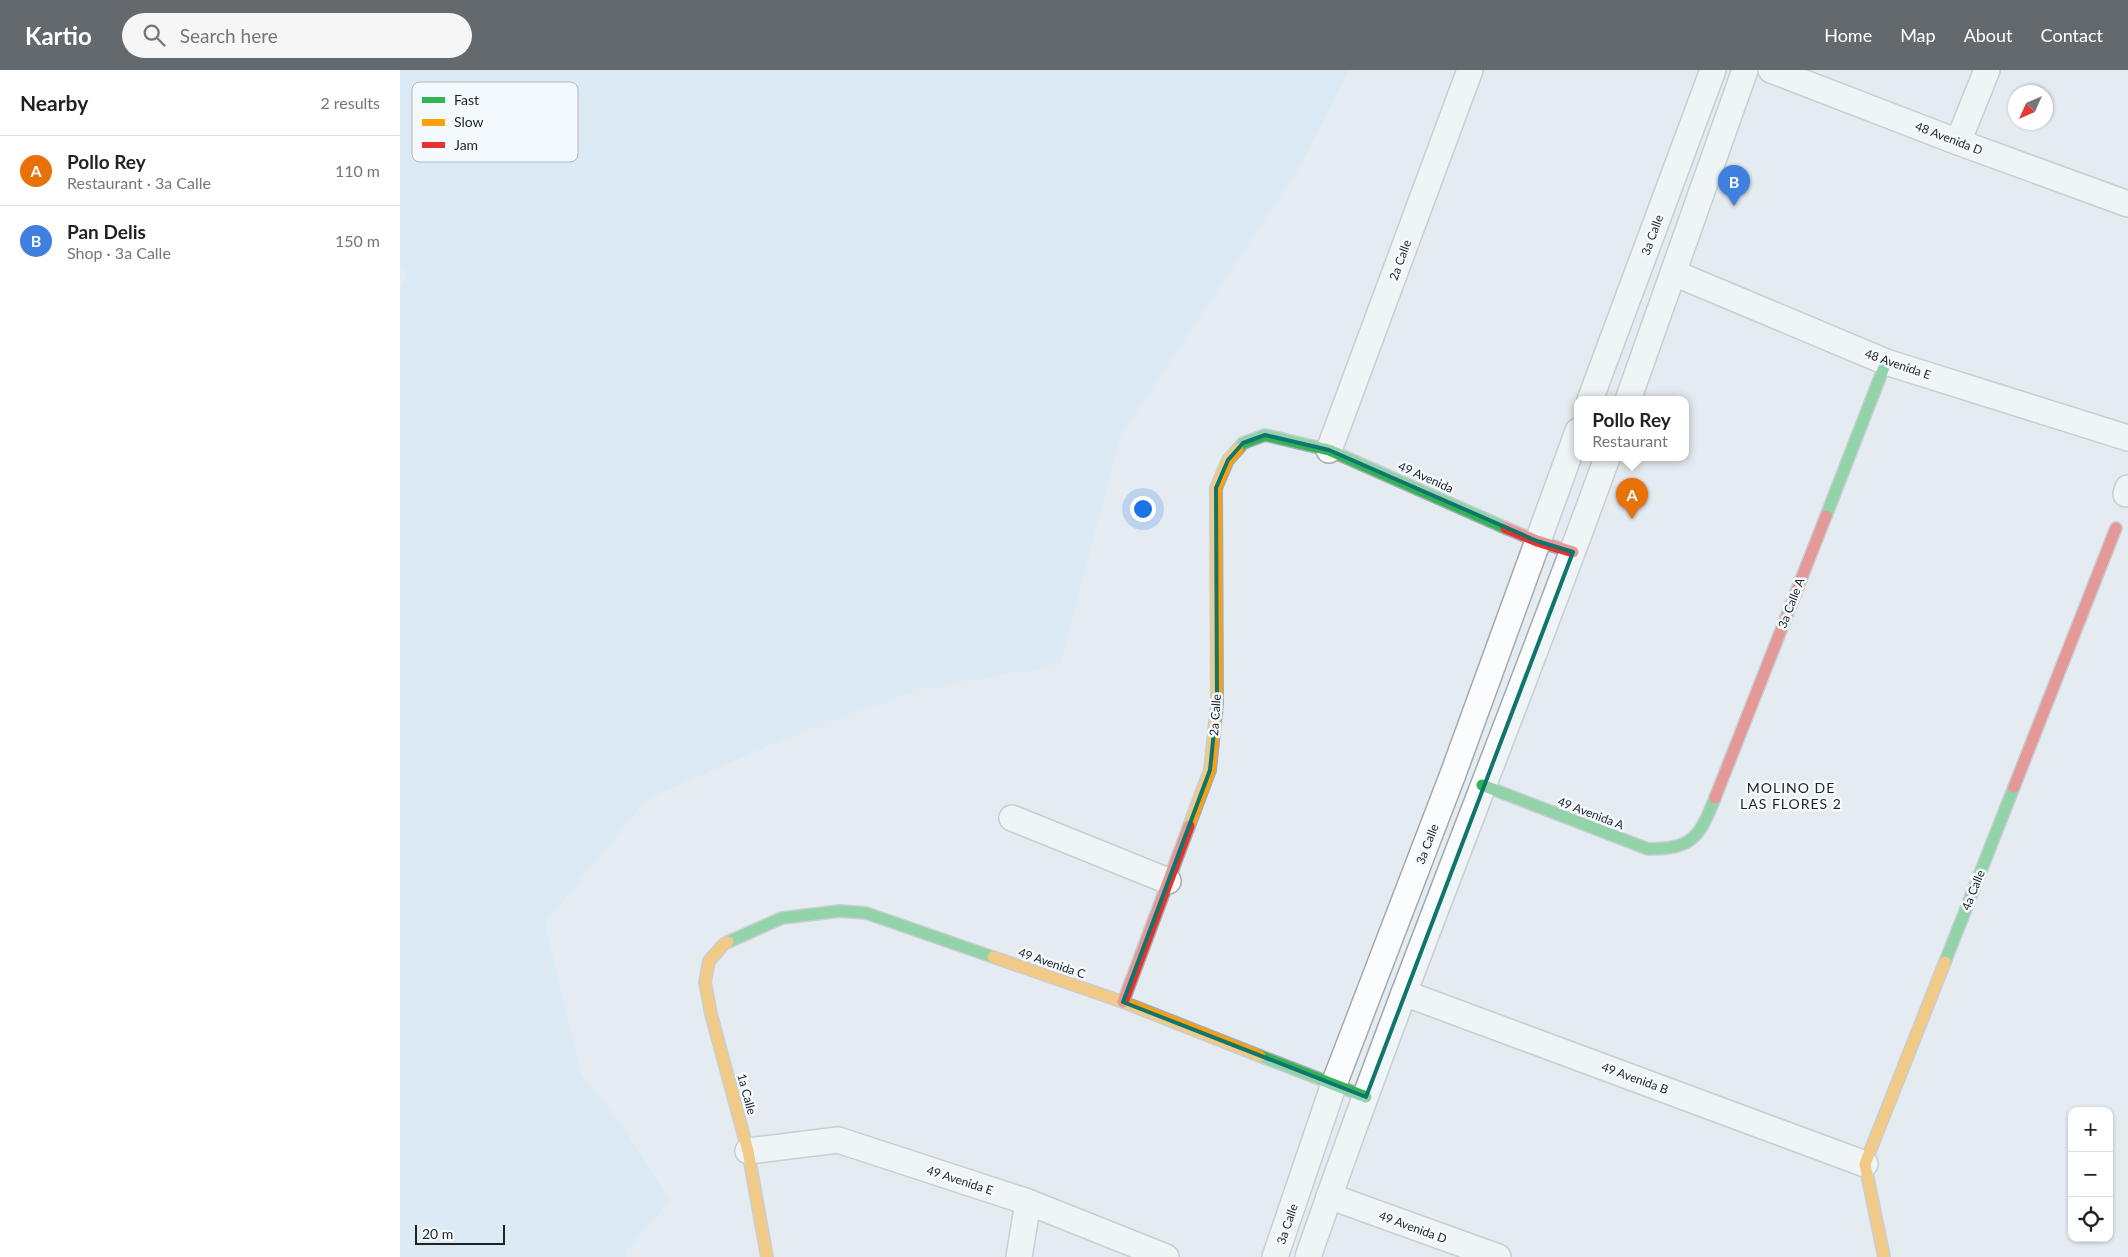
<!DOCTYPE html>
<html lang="en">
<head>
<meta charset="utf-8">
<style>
	body { margin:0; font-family:Lato,sans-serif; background:#f6f6f6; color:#222 }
	.controls { position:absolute; right:15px; bottom:15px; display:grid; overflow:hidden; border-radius:10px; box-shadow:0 1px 4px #0004 }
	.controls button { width:45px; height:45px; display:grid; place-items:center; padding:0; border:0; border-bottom:1px solid #e0e0e0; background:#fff; color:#222; font:25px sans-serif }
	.compass { position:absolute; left:1608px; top:15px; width:45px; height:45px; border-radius:50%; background:#fff; box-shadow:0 1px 4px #0004; rotate:225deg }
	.scale { position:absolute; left:15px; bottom:12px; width:90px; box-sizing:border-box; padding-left:5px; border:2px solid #1d2225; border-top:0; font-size:14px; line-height:18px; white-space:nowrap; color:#1d2225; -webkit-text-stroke:4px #f3f9fd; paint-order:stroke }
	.you { position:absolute; left:742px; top:438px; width:18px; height:18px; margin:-12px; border:4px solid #fff; border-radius:50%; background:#1a73e8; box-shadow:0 0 0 8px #1a73e833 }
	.badge { display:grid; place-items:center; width:32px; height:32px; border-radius:50%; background:#63696c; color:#fff; font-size:16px; font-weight:700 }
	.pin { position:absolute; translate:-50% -41px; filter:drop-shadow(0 1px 2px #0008) }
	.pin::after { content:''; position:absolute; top:26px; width:18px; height:15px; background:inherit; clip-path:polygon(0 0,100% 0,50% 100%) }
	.popup { position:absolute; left:1174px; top:326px; width:115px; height:65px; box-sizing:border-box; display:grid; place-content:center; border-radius:10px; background:#fff; filter:drop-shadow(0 1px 4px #0005); font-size:16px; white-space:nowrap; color:#767676 }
	.popup b { font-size:19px; color:#222 }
	.popup::after { content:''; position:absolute; left:50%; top:100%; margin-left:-10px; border:10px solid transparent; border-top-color:#fff }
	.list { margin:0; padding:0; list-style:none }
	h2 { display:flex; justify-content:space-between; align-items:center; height:65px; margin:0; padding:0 20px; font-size:21px }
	h2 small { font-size:16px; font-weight:400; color:#767676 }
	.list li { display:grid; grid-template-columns:32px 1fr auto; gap:15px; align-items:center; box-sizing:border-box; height:70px; padding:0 20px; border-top:1px solid #e0e0e0 }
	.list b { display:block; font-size:19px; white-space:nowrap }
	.list p { margin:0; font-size:16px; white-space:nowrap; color:#767676 }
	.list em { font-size:16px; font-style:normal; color:#767676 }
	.icon { flex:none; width:28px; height:28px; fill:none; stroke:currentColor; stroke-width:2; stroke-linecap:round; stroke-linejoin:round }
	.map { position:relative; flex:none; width:1728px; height:1187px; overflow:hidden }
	header { display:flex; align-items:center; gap:30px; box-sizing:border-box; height:70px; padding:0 25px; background:#63696c; color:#fff }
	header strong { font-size:24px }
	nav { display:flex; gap:28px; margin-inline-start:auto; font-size:18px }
	.search { width:350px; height:45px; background:#f6f6f6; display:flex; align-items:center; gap:12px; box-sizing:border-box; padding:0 18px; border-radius:28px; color:#767676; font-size:19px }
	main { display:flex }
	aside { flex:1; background:#fff }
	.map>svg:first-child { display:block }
	.green { fill:#cee7f8 }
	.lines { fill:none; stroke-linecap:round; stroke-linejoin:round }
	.street-casing { stroke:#a4a9ad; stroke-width:28 }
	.fast-casing { stroke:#a4a9ad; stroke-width:14 }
	.slow-casing { stroke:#a4a9ad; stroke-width:14 }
	.jam-casing { stroke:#a4a9ad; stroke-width:14 }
	.street { stroke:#fbfcfd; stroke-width:25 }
	.fast { stroke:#30b455; stroke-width:11 }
	.slow { stroke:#ff9f0a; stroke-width:11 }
	.jam { stroke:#e5322d; stroke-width:11 }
	.marked { fill:none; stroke:#0f766e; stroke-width:4; stroke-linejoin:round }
	.labels { text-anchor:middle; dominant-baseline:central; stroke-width:5; stroke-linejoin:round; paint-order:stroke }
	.street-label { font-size:12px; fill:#1d2225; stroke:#f3f9fd }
	.neighbourhood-label { font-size:14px; letter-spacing:1px; fill:#1d2225; stroke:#f3f9fd }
	.key { fill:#f3f9fd; stroke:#b3b8bc; stroke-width:1 }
	.key-label { font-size:14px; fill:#1d2225 }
</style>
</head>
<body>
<header>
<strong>Kartio</strong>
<div class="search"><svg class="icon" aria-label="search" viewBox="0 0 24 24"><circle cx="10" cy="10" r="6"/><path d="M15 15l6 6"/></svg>Search here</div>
<nav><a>Home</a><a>Map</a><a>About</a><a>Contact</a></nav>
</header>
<main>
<aside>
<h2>Nearby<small>2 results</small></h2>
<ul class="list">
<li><span class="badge" style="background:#e8710a">A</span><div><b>Pollo Rey</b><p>Restaurant · 3a Calle</p></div><em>110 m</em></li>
<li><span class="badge" style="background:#3f7fe0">B</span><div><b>Pan Delis</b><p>Shop · 3a Calle</p></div><em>150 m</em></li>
</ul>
</aside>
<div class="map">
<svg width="1728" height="1187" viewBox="0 0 1728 1187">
	<rect width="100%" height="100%" fill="#e5ecf1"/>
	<!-- green -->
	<polygon class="green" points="0,0 949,0 899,98 721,365 660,595 517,620 389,667 247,729 145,853 182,1006 219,1050 270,1131 226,1182 226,1187 0,1187 0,219 7,204 0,196"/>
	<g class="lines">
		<defs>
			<g id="street">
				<polyline points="1371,0 1558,72 1728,134"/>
				<polyline points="1558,72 1587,0"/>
				<polyline points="1274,203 1486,292 1728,368"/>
				<polyline points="1190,330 1313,0"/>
				<polyline points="1228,330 1345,0"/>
				<polyline points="929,380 1070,0"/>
				<polyline points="1726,424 1728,418"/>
				<polyline points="612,748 768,811"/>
				<polyline points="1004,923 1465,1094"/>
				<polyline points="348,1081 438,1070 628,1132 766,1187"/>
				<polyline points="929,1126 1098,1187"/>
				<polyline points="619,1187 628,1132"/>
				<polyline points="875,1187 934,1014 1053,704 1178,361"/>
				<path d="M 908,1187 C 1001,918 1110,655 1207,388"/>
			</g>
			<g id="fast">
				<polyline points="838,379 843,373 865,365 929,380 1106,458"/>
				<polyline points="1426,446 1486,292"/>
				<path d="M 1082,715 L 1248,779 C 1292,779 1299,768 1315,728"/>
				<polyline points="328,872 382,848 440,841 466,843 593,887"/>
				<polyline points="1545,892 1614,717"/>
				<polyline points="860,986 966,1027"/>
			</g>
			<g id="slow">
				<polyline points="789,756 810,700 817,633 816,418 828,390 838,379"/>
				<polyline points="328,872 324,874 309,891 305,912 311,944 348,1081 367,1187"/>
				<polyline points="593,887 723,932 860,986"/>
				<polyline points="1484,1187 1465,1094 1545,892"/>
			</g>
			<g id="jam">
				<polyline points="1106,458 1137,471 1173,482"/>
				<polyline points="1614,717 1716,458"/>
				<polyline points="1315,728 1426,446"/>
				<polyline points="723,932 789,756"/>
			</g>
		</defs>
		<!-- street casing -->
		<use href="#street" class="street-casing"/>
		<!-- fast casing -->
		<use href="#fast" class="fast-casing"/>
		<!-- slow casing -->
		<use href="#slow" class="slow-casing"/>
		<!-- jam casing -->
		<use href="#jam" class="jam-casing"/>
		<!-- street -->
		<use href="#street" class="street"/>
		<!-- fast -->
		<use href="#fast" class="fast"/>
		<!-- slow -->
		<use href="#slow" class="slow"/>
		<!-- jam -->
		<use href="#jam" class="jam"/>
	</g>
	<!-- marked area -->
	<path d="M0 0H1728V1187H0ZM 865,365 L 929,380 L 1137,471 L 1173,482 L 966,1027 L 723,932 L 810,700 L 817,633 L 816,418 L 828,390 L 843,373 Z" fill="#e5ecf1" fill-opacity=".55" fill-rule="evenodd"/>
	<path class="marked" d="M 865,365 L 929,380 L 1137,471 L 1173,482 L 966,1027 L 723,932 L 810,700 L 817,633 L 816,418 L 828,390 L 843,373 Z"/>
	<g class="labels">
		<!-- street labels -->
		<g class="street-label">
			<text transform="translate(1549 68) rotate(21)">48 Avenida D</text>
			<text transform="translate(1252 165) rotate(-70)">3a Calle</text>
			<text transform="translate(1000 190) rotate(-70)">2a Calle</text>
			<text transform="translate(1498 294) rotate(19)">48 Avenida E</text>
			<text transform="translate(1026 407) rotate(24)">49 Avenida</text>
			<text transform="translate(1391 533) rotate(-69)">3a Calle A</text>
			<text transform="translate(815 645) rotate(-86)">2a Calle</text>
			<text transform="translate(1191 743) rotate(21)">49 Avenida A</text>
			<text transform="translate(1027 774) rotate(-69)">3a Calle</text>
			<text transform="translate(1573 820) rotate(-68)">4a Calle</text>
			<text transform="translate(652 893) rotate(19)">49 Avenida C</text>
			<text transform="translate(1235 1008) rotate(20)">49 Avenida B</text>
			<text transform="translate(347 1024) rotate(75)">1a Calle</text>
			<text transform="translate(560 1110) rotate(18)">49 Avenida E</text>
			<text transform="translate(887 1154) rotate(-71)">3a Calle</text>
			<text transform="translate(1013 1157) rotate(20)">49 Avenida D</text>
		</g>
		<!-- neighbourhood labels -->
		<g class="neighbourhood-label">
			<text x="1391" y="717">MOLINO DE<tspan x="1391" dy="16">LAS FLORES 2</tspan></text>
		</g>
	</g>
	<!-- legend -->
	<rect x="12" y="12" width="166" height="80" rx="8" class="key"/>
	<rect x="22" y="27" width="23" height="6" fill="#30b455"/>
	<rect x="22" y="49" width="23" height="7" fill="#ff9f0a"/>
	<rect x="22" y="72" width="23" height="6" fill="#e5322d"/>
	<g class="key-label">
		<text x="54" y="35">Fast</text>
		<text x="54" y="57">Slow</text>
		<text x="54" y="80">Jam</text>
	</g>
</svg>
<div class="controls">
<button>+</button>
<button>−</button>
<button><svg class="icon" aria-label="locate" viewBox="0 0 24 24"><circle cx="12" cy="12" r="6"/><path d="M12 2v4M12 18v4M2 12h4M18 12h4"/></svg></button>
</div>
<svg class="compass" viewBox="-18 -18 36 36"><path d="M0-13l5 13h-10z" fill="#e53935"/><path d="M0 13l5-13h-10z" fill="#767676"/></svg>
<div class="scale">20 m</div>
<div class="you"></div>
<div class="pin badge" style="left:1232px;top:449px;background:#e8710a">A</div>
<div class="popup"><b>Pollo Rey</b>Restaurant</div>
<div class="pin badge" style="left:1334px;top:136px;background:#3f7fe0">B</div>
</div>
</main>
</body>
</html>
